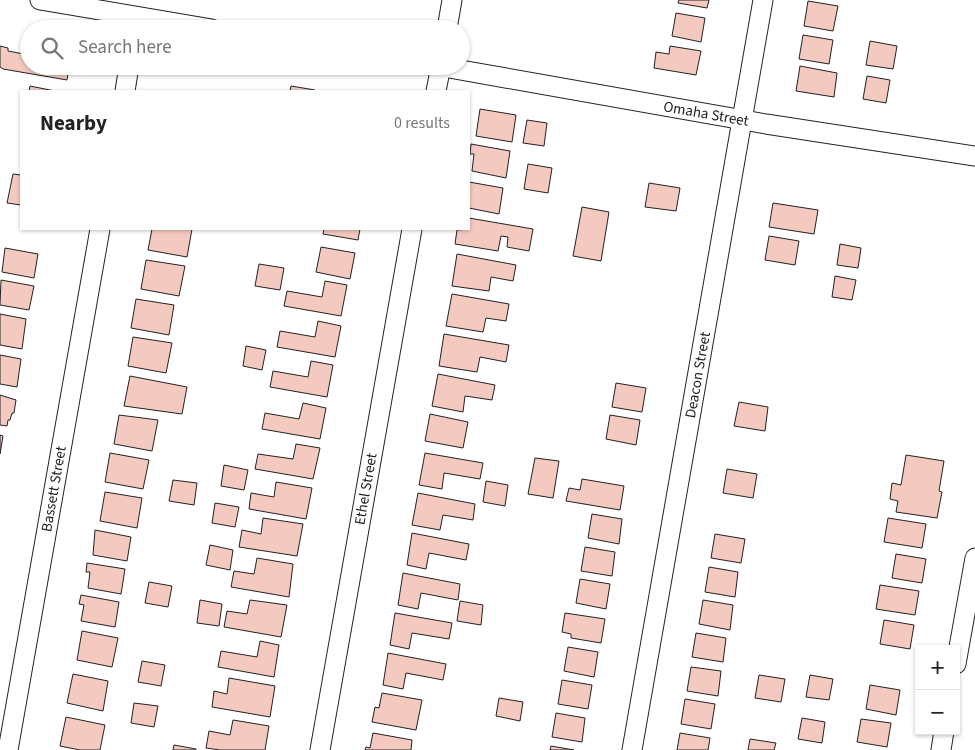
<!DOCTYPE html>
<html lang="en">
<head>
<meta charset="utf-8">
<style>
	body { margin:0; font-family:"Source Sans 3",sans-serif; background:#f2f2f2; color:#222 }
	.controls { position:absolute; right:15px; bottom:15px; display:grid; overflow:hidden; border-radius:0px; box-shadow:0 1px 4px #0004 }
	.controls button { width:45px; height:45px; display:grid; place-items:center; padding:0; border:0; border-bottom:1px solid #e0e0e0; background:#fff; color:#222; font:25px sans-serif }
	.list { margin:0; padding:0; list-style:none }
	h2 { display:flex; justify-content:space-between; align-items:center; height:65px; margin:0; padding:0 20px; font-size:21px }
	h2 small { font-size:16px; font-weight:400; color:#767676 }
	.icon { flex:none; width:28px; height:28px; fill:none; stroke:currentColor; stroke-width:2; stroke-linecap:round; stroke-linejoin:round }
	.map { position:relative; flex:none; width:975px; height:750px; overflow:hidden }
	.search { position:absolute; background:#fff; box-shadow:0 1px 4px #0004; left:20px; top:20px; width:450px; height:55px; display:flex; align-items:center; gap:12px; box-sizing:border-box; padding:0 18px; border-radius:28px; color:#767676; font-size:19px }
	.panel { position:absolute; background:#fff; box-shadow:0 1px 4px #0004; left:20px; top:90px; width:450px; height:140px; border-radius:0px }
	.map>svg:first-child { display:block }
	.building { fill:#f3c9c0; stroke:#222 }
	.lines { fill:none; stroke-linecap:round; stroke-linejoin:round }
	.minor-casing { stroke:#222; stroke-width:21 }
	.minor { stroke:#fff; stroke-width:19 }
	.labels { text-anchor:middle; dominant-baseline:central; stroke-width:4; stroke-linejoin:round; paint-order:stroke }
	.street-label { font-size:15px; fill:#222; stroke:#fff }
</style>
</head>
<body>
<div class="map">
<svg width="975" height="750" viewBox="0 0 975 750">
	<rect width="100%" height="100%" fill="#fff"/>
	<!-- building -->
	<g class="building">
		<polygon points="679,0 709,0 707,8 678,3"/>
		<polygon points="808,1 838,6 833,31 804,26"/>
		<polygon points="676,13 705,18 701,42 672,36"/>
		<polygon points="803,35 833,40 829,64 799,59"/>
		<polygon points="870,41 897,46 893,69 866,65"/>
		<polygon points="0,46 8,48 8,51 29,55 29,66 69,66 67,80 3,69 0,67"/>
		<polygon points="670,46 701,51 696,75 654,68 656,52 669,54"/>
		<polygon points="800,66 837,73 834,97 796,91"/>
		<polygon points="867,76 890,80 886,103 863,99"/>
		<polygon points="30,86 55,91 29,91"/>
		<polygon points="291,86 315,90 314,91 290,91"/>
		<polygon points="480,109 516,115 512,142 476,136"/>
		<polygon points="527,120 547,123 544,146 523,143"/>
		<polygon points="471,144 510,151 506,178 472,171 474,154 470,154"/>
		<polygon points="528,164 552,168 548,193 524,189"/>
		<polygon points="13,174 21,175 21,205 7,203"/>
		<polygon points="469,182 503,188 499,214 469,208"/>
		<polygon points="649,183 680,188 676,211 645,207"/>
		<polygon points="773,203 818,210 814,234 769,227"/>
		<polygon points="582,207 609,212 601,261 573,256"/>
		<polygon points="469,218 533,229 529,251 507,247 508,237 501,236 498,251 455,244 457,230 469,229"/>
		<polygon points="152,229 192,229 187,257 148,250"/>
		<polygon points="324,229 360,229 358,240 323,234"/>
		<polygon points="769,236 799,241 795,265 765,260"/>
		<polygon points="840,244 861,248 858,268 837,265"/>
		<polygon points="321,247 355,253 350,279 316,272"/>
		<polygon points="5,248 38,254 34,278 2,272"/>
		<polygon points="457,254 516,265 513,281 491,277 489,291 452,286"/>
		<polygon points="146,260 185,266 179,296 141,289"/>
		<polygon points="259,264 284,268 280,290 255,286"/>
		<polygon points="835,276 856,280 852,300 832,297"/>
		<polygon points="1,280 34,286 29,310 0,305"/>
		<polygon points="325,281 347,285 341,316 284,306 287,291 322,297"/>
		<polygon points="452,294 509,304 506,321 486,318 483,332 446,326"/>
		<polygon points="136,299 174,305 169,335 131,328"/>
		<polygon points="0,314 26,319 22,349 0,345"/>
		<polygon points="318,321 341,326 335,357 277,347 280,331 315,337"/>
		<polygon points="444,334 509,345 506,362 480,357 477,372 439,366"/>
		<polygon points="133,337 172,343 166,373 128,366"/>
		<polygon points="246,346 266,350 262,370 243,366"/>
		<polygon points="0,355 21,359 17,387 0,384"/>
		<polygon points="311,361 333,365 327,397 270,387 273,371 308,377"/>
		<polygon points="438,374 495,385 492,400 465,396 463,412 432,406"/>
		<polygon points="130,376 187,387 182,414 124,406"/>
		<polygon points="616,383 646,388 642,412 612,407"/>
		<polygon points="0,395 16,400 14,413 12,413 10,420 8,420 7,426 0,425"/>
		<polygon points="739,402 768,407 765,431 734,426"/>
		<polygon points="303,403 326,408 320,439 262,429 265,413 299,419"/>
		<polygon points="430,414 468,422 463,448 425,441"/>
		<polygon points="119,415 158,420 152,451 114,444"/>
		<polygon points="610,415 640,420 636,445 606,439"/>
		<polygon points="0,435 3,436 0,454"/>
		<polygon points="296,444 320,448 313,479 255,469 258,454 293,459"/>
		<polygon points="110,453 149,460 143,489 105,482"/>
		<polygon points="425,453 483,463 480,479 444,473 442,489 419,485"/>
		<polygon points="906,455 944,461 939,491 942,492 937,518 896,512 898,501 890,499 892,483 901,485"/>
		<polygon points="535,458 559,461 553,498 528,494"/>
		<polygon points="224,465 248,470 244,490 221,486"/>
		<polygon points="727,469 757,474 753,498 723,493"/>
		<polygon points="582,479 624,486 620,510 566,501 569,488 580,490"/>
		<polygon points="173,480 197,483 194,505 169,501"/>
		<polygon points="486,481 508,485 505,506 483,502"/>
		<polygon points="276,482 312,488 306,519 249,509 251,493 274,497"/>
		<polygon points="105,492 142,498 137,528 100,521"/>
		<polygon points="418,493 475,504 473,520 443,515 440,530 412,525"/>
		<polygon points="215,503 239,507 235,527 212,523"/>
		<polygon points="592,514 622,519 619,544 588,538"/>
		<polygon points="263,518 303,524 297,556 239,547 242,530 261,534"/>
		<polygon points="888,518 926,524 922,548 884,542"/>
		<polygon points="95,530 131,537 127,561 93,555"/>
		<polygon points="412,533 469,544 466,560 429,553 426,569 407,565"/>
		<polygon points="715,534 745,539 741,563 711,558"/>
		<polygon points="210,545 233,550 230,570 206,565"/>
		<polygon points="585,547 615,552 612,576 581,571"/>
		<polygon points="896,554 926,559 922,583 892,578"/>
		<polygon points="257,558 293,564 289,597 231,587 234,571 254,574"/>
		<polygon points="87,563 125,569 121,594 88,588 90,572 86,572"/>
		<polygon points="709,567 738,572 735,597 705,592"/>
		<polygon points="403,573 460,584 458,600 421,593 418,609 398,605"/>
		<polygon points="580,579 610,584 606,609 576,603"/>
		<polygon points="149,582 172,586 168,607 145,603"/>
		<polygon points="880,585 919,591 915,615 876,609"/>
		<polygon points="81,595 119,602 115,627 81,621 84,605 79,604"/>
		<polygon points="200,600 222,604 219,626 197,623"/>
		<polygon points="250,600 287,605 281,637 224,627 227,611 247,614"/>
		<polygon points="703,600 733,605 730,630 699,624"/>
		<polygon points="460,601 483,605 481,625 457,621"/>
		<polygon points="395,613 452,623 449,639 412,633 409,649 390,645"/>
		<polygon points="565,613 605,619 601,643 571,638 571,634 562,632"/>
		<polygon points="884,620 914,625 910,649 880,644"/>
		<polygon points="82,631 118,638 112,667 77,660"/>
		<polygon points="696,633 726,638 723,662 692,657"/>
		<polygon points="260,641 279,645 274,677 218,667 221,651 257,657"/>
		<polygon points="568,647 598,652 594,677 564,671"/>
		<polygon points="388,653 446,664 443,680 406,673 403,689 383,685"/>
		<polygon points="142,661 165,665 161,686 138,682"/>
		<polygon points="691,667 721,671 718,696 687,691"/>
		<polygon points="73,674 108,681 103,711 67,703"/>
		<polygon points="759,675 785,679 781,702 755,698"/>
		<polygon points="810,675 833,679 829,700 806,697"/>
		<polygon points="229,678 275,686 270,717 212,707 214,691 227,694"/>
		<polygon points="562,680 592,685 588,709 558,704"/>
		<polygon points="870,685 900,690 896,715 866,709"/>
		<polygon points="382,693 422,700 416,730 372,722 375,707 379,708"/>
		<polygon points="499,698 523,702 520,721 496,716"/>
		<polygon points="685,699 715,704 711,729 681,724"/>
		<polygon points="134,703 158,706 154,727 131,723"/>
		<polygon points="556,713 585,718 582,742 552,737"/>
		<polygon points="66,717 105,725 100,750 80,750 60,746"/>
		<polygon points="802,718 825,722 822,743 798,739"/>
		<polygon points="861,719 891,723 887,747 857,742"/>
		<polygon points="233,720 269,726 265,750 220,750 206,748 209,731 230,735"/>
		<polygon points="373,733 412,740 411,750 365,750 366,747 370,748"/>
		<polygon points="680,733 710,738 708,750 677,750"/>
		<polygon points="750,739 776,743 774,750 748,750"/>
		<polygon points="174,745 196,749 196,750 173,750"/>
		<polygon points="551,746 574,750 550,750"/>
	</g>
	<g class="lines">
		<defs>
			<g id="minor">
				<polyline points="40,0 212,29"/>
				<polyline points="447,29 452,0"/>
				<polyline points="438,66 766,124 975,156"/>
				<polyline points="125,91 129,66"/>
				<polyline points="436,91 441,66"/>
				<polyline points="956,664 975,558"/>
				<polyline points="8,750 100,229"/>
				<polyline points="320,750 412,229"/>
				<polyline points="632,750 763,0"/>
				<polyline points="941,750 944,731"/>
			</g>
		</defs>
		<!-- minor casing -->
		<use href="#minor" class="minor-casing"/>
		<!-- minor -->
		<use href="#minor" class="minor"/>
	</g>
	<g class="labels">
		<!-- street labels -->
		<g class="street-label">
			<text transform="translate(706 114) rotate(10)">Omaha Street</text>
			<text transform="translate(698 375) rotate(-80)">Deacon Street</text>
			<text transform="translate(54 489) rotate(-80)">Bassett Street</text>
			<text transform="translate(366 489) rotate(-80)">Ethel Street</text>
		</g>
	</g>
</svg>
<div class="controls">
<button>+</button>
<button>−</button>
</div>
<div class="search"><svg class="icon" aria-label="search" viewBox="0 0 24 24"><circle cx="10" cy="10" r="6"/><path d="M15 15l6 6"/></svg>Search here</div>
<section class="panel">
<h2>Nearby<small>0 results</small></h2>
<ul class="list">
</ul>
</section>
</div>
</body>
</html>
